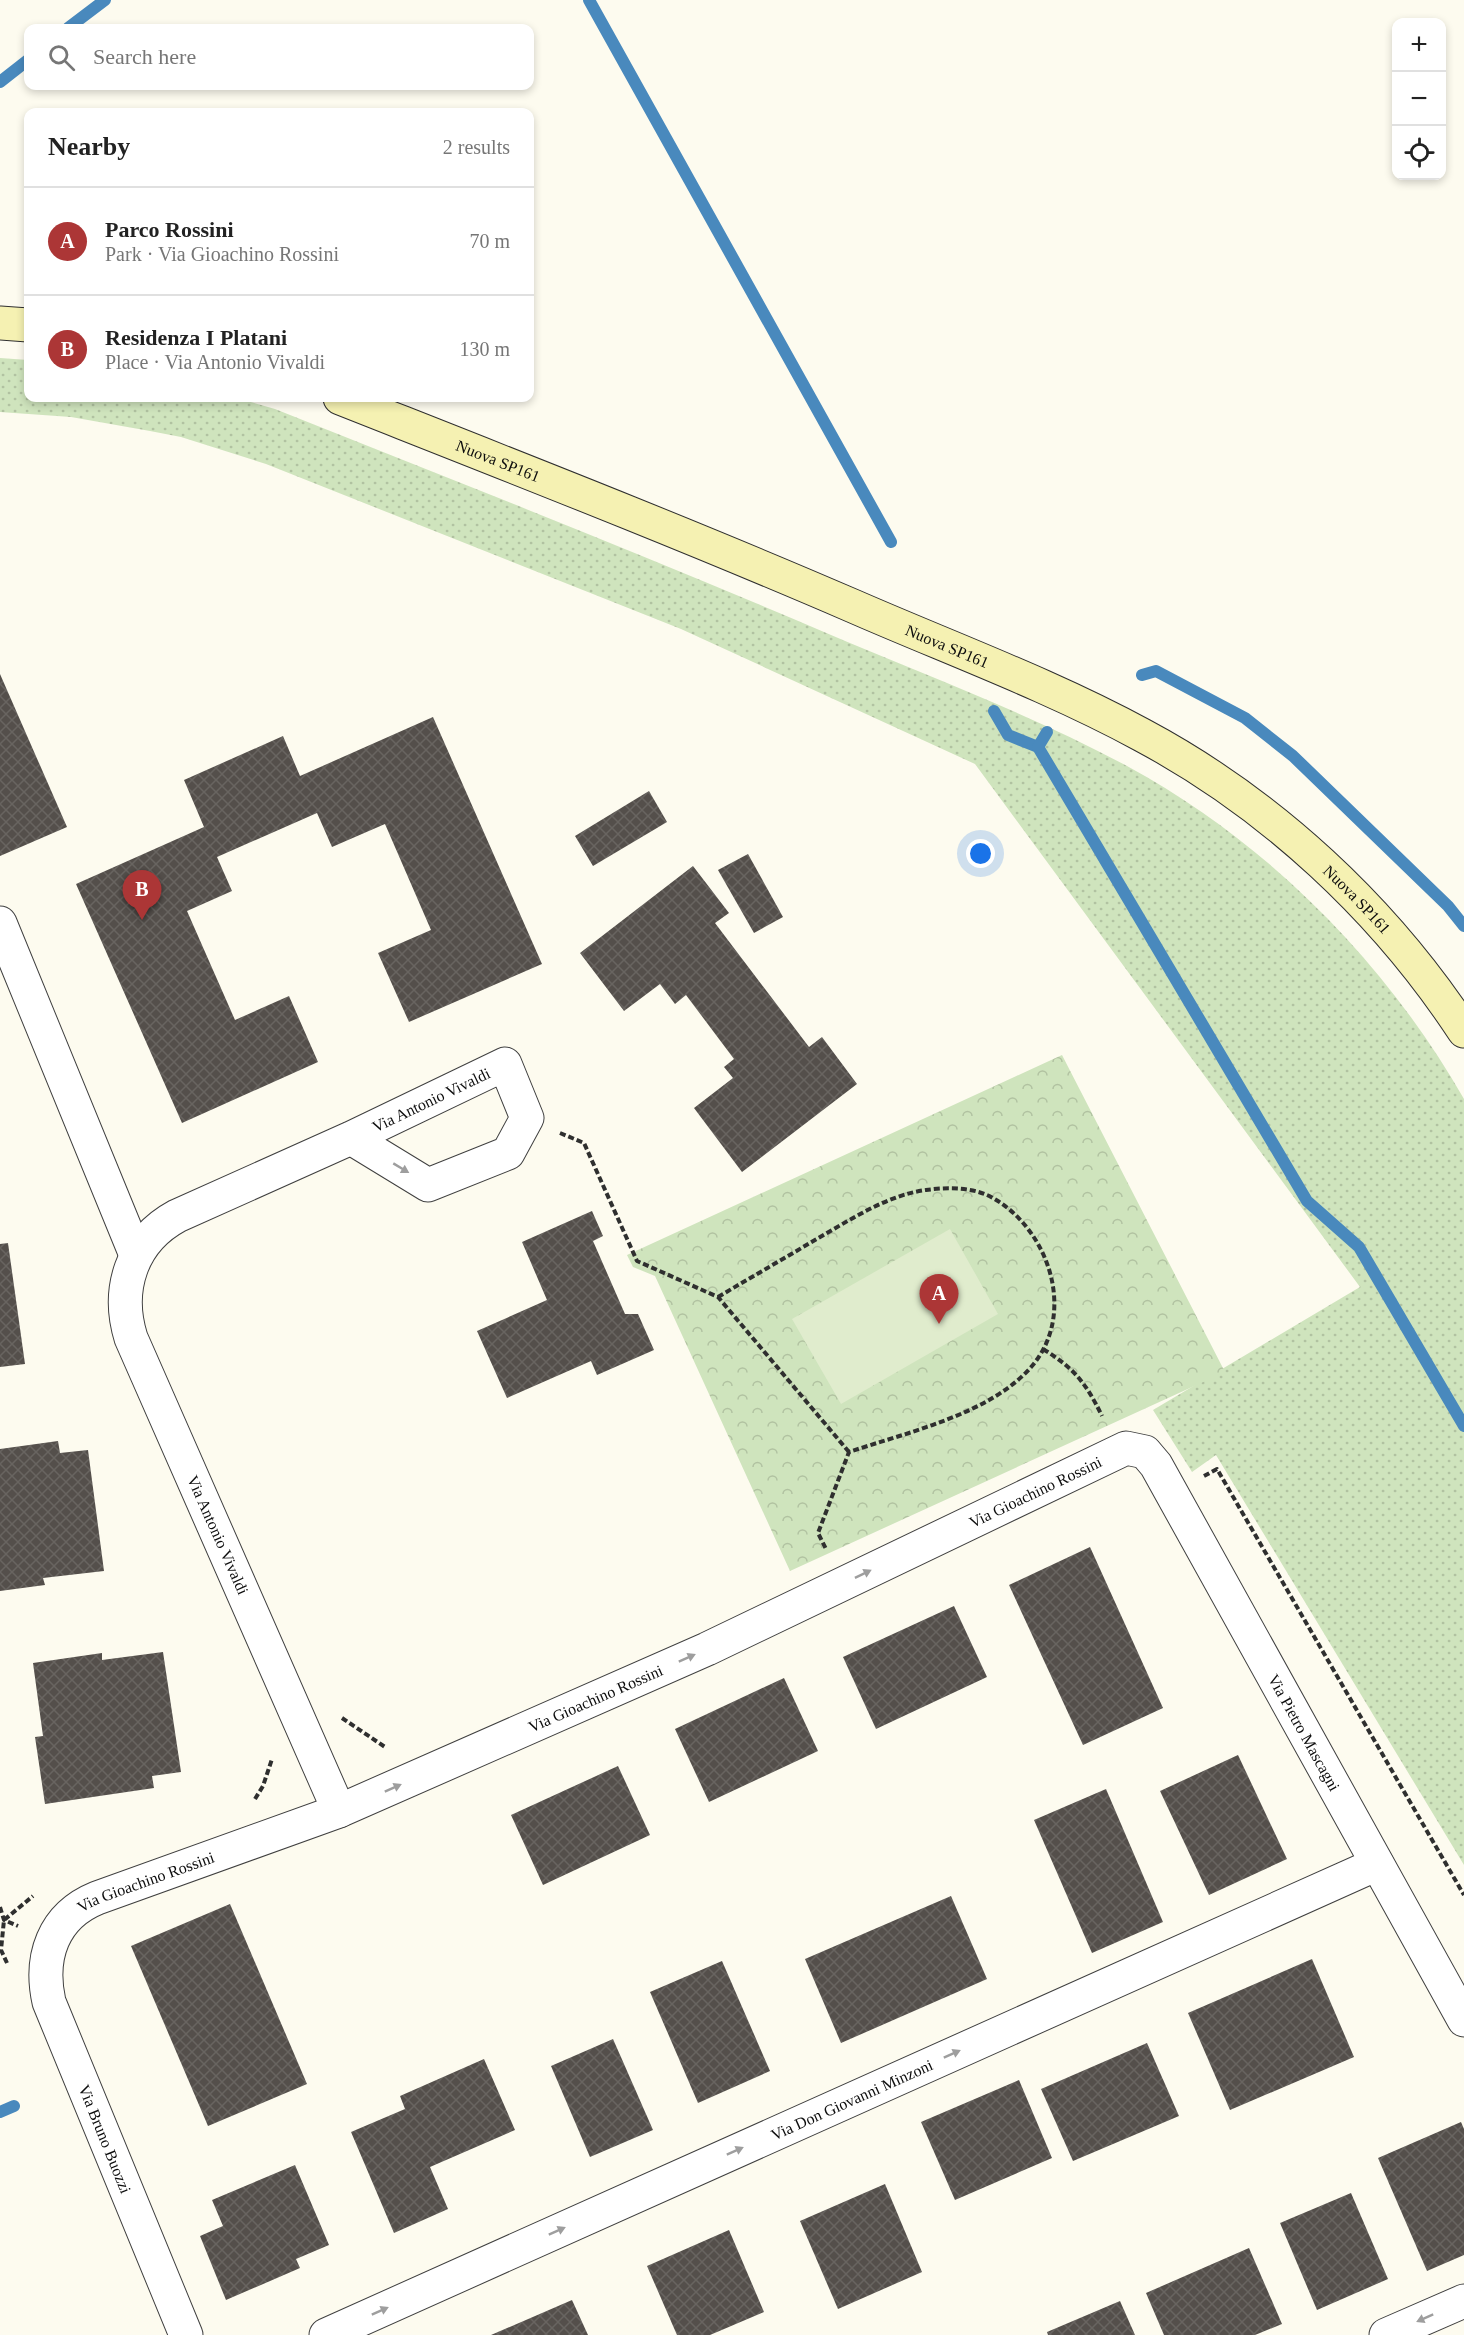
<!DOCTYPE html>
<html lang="en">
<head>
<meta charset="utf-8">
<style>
	body { margin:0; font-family:"Times New Roman",serif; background:#f6f6f6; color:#222 }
	.controls { position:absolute; right:18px; top:18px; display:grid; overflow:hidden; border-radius:12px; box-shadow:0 3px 9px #0003 }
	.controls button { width:54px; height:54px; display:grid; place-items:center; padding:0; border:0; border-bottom:2px solid #e0e0e0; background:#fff; color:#222; font:30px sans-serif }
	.you { position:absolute; left:981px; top:854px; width:21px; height:21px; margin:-15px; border:4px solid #fff; border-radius:50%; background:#1a73e8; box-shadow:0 0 0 9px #1a73e833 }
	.badge { display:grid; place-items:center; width:39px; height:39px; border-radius:50%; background:#ac3636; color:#fff; font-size:20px; font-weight:700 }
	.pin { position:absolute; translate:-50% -50px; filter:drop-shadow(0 2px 3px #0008) }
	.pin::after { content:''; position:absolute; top:32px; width:21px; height:18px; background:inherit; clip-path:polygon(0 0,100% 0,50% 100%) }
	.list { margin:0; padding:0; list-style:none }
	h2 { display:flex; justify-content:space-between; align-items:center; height:78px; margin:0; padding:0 24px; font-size:26px }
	h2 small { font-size:20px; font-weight:400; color:#767676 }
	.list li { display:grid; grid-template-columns:39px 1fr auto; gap:18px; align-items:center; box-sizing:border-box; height:108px; padding:0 24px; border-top:2px solid #e0e0e0 }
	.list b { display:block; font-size:22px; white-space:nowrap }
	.list p { margin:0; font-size:20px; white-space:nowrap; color:#767676 }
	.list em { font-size:20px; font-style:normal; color:#767676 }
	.icon { flex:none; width:33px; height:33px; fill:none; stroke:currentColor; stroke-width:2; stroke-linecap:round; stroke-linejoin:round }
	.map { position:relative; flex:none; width:1464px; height:2335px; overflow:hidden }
	.search { position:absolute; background:#fff; box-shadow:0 3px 9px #0003; left:24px; top:24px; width:510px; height:66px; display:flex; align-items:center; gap:15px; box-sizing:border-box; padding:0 21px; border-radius:12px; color:#767676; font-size:22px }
	.panel { position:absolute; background:#fff; box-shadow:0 3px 9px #0003; left:24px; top:108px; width:510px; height:294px; border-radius:12px }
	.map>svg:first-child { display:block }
	.grass { fill:url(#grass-dots) }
	.park { fill:url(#park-crowns) }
	.pitch { fill:#e0eccd }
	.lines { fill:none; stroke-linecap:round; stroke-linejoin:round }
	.stream { stroke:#4989bd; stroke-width:12 }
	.building { fill:url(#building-cross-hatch) }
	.minor-casing { stroke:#404040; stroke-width:35 }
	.secondary-casing { stroke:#2f2f2f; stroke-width:35 }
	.path { stroke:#2f2f2f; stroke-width:4; stroke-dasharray:6 3; stroke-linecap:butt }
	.minor { stroke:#fff; stroke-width:33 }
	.secondary { stroke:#f5f1b2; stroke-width:33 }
	.oneway { fill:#9e9e9e }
	.labels { text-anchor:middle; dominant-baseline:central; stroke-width:6; stroke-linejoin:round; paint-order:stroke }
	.street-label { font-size:16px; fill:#0d0d0d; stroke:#fff }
</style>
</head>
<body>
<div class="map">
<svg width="1464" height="2335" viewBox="0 0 1464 2335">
	<defs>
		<pattern id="grass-dots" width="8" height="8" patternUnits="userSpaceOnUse" patternTransform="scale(1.5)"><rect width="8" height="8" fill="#cfe4bd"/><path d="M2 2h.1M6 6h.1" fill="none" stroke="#b1c2a1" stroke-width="1.8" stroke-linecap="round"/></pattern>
		<pattern id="park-crowns" width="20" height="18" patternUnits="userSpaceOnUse" patternTransform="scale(1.5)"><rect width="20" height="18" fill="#cfe4bd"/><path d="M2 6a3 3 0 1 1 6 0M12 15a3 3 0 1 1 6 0" fill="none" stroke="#b1c2a1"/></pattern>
		<pattern id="building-cross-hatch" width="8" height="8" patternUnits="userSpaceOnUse" patternTransform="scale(1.5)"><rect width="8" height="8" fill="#544f4b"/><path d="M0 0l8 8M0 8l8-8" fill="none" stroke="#686460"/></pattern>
	</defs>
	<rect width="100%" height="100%" fill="#fdfbef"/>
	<!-- grass -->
	<path class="grass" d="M 0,358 L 28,360 L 28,398 L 237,398 L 275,409 C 458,482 642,554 824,632 C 925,675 1030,714 1127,766 C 1267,842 1385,961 1464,1099 L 1464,1865 L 1216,1455 L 1192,1472 L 1153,1410 L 1360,1287 L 975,764 L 681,629 L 266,464 L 181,437 L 150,431 L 71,417 L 0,412 Z"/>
	<!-- park -->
	<polygon class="park" points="1062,1055 1225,1372 790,1571 655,1276 633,1267 627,1255"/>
	<!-- pitch -->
	<polygon class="pitch" points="950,1229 998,1314 841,1404 792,1319"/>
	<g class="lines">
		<!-- stream -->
		<g class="stream">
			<polyline points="589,0 891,542"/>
			<polyline points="68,28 105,0"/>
			<polyline points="0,82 28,60"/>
			<polyline points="1142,675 1156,671 1245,718 1293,756 1448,906 1464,926"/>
			<polyline points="994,711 1008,735 1038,747 1307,1201 1359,1247 1464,1426"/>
			<polyline points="1038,747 1047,732"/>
			<polyline points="0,2112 14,2106"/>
		</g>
	</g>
	<!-- building -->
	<g class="building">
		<polygon points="0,674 67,827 0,856"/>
		<polygon points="433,717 542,964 409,1022 378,953 431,930 385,824 332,847 317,813 217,857 232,891 187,911 235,1020 289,996 318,1062 182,1123 76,884 204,827 184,780 283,736 300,776"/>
		<polygon points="649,791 667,822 593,866 575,836"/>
		<polygon points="748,854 783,917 754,933 718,870"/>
		<polygon points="693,866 729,913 715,923 809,1047 822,1037 857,1084 742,1172 694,1108 733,1078 724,1067 734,1059 686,995 675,1004 660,984 624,1011 580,953"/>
		<polygon points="592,1211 603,1236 593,1241 625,1314 638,1314 654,1350 597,1375 591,1361 507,1398 477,1331 547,1300 522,1242"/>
		<polygon points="8,1243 25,1364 0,1367 0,1244"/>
		<polygon points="58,1441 60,1453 88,1450 104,1571 43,1578 45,1585 0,1591 0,1449"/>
		<polygon points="1090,1547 1163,1708 1083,1745 1009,1585"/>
		<polygon points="954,1606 987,1677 876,1729 843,1657"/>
		<polygon points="163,1652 181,1772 152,1776 154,1788 45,1804 35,1737 43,1736 33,1663 102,1653 102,1660"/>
		<polygon points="784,1678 818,1751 709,1802 675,1729"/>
		<polygon points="1238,1755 1287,1859 1209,1895 1160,1791"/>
		<polygon points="618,1766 650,1835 543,1885 511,1815"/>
		<polygon points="1106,1789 1163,1922 1092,1953 1034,1820"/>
		<polygon points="951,1896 987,1979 841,2043 805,1959"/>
		<polygon points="230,1904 307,2084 208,2126 131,1946"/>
		<polygon points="1312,1959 1354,2057 1230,2110 1188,2013"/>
		<polygon points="722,1961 770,2071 698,2103 650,1992"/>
		<polygon points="613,2039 653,2130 590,2157 551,2066"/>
		<polygon points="1147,2043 1179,2116 1073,2161 1041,2089"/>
		<polygon points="484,2059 515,2130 430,2167 448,2209 394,2233 351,2132 405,2109 400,2096"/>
		<polygon points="1019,2080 1052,2158 955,2200 921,2122"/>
		<polygon points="1461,2122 1464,2129 1464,2255 1427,2271 1378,2158"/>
		<polygon points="295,2165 329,2245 296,2259 300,2268 226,2300 200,2236 223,2226 212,2200"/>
		<polygon points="885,2184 922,2272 838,2309 800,2221"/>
		<polygon points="1351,2193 1388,2279 1317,2310 1280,2223"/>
		<polygon points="729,2230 764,2312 710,2335 677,2335 647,2266"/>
		<polygon points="1249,2248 1282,2324 1255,2335 1164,2335 1146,2293"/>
		<polygon points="572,2300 588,2335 491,2335"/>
		<polygon points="1120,2301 1135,2335 1048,2335 1047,2332"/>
	</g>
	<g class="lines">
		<defs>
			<g id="minor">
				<polyline points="0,923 136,1255"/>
				<path id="s1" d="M 339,1811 L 131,1338 C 116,1290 131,1241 177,1216 L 351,1138 L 505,1064 L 527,1118 L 508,1153 L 428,1185 L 351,1138"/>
				<path id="s2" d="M 186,2335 L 49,2002 C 39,1957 53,1916 97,1898 L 339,1811 L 707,1649 L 1126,1448 L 1145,1452 L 1156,1465 L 1464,2020"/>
				<path id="s3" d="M 326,2335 L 1377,1864"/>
				<polyline points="1386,2335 1464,2301"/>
			</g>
			<g id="secondary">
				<polyline points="0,323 28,325"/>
				<path id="s4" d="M 340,398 C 512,466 684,533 853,606 C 949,648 1050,685 1142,735 C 1271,804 1384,909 1464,1031"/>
			</g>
		</defs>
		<!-- minor casing -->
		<use href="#minor" class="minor-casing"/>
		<!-- secondary casing -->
		<use href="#secondary" class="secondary-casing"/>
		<!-- path -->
		<g class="path">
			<polyline points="560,1133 584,1143 637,1261 718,1297 849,1452"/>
			<path d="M 718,1297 C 750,1278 783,1259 815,1240 C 850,1220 887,1195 926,1190 C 948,1187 974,1187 993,1198 C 1049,1230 1077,1313 1032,1366 C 991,1414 908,1432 849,1452 L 818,1533 L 826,1549"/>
			<path d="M 1043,1349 C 1074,1368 1086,1383 1102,1416"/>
			<polyline points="1204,1476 1217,1469 1464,1895"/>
			<polyline points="342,1718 385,1747"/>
			<polyline points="255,1799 263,1786 272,1759"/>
			<polyline points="0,1907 4,1920 18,1926"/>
			<polyline points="7,1963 1,1950 4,1920 33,1896"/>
		</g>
		<!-- minor -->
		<use href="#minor" class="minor"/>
		<!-- secondary -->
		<use href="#secondary" class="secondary"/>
	</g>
	<!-- one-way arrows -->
	<defs><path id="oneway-solid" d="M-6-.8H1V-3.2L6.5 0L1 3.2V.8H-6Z" transform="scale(1.5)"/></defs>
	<g class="oneway">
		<use href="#oneway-solid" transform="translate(401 1168) rotate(31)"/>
		<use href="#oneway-solid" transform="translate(863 1574) rotate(-26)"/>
		<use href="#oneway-solid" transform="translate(687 1658) rotate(-24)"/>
		<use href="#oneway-solid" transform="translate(393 1788) rotate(-24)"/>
		<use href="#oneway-solid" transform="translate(952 2054) rotate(-24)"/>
		<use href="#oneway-solid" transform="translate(735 2151) rotate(-24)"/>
		<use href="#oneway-solid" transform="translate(557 2231) rotate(-24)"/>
		<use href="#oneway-solid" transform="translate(380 2311) rotate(-24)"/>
		<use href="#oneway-solid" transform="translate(1425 2318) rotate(156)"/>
	</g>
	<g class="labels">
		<!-- street labels -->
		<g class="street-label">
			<text stroke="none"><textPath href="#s4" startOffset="170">Nuova SP161</textPath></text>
			<text stroke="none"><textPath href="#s4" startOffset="656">Nuova SP161</textPath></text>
			<text stroke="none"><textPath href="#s4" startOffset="1142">Nuova SP161</textPath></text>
			<text stroke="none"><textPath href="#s1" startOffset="938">Via Antonio Vivaldi</textPath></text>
			<text stroke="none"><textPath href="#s2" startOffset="1509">Via Gioachino Rossini</textPath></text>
			<text transform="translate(218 1535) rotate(66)">Via Antonio Vivaldi</text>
			<text stroke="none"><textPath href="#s2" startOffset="1023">Via Gioachino Rossini</textPath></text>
			<text stroke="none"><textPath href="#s2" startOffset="1952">Via Pietro Mascagni</textPath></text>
			<text stroke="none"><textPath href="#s2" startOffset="537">Via Gioachino Rossini</textPath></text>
			<text stroke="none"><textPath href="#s3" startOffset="576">Via Don Giovanni Minzoni</textPath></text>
			<text transform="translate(105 2139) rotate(68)">Via Bruno Buozzi</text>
		</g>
	</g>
</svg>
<div class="controls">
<button>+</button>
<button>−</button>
<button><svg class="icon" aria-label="locate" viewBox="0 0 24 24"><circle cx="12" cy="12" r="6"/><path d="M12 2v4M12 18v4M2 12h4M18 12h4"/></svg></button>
</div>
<div class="you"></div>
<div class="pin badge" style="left:939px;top:1324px">A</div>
<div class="pin badge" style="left:142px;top:920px">B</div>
<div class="search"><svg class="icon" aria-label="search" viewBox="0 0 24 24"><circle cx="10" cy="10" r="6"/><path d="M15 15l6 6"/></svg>Search here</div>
<section class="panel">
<h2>Nearby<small>2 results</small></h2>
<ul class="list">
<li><span class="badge">A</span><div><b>Parco Rossini</b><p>Park · Via Gioachino Rossini</p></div><em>70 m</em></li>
<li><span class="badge">B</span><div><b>Residenza I Platani</b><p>Place · Via Antonio Vivaldi</p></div><em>130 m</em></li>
</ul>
</section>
</div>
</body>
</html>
